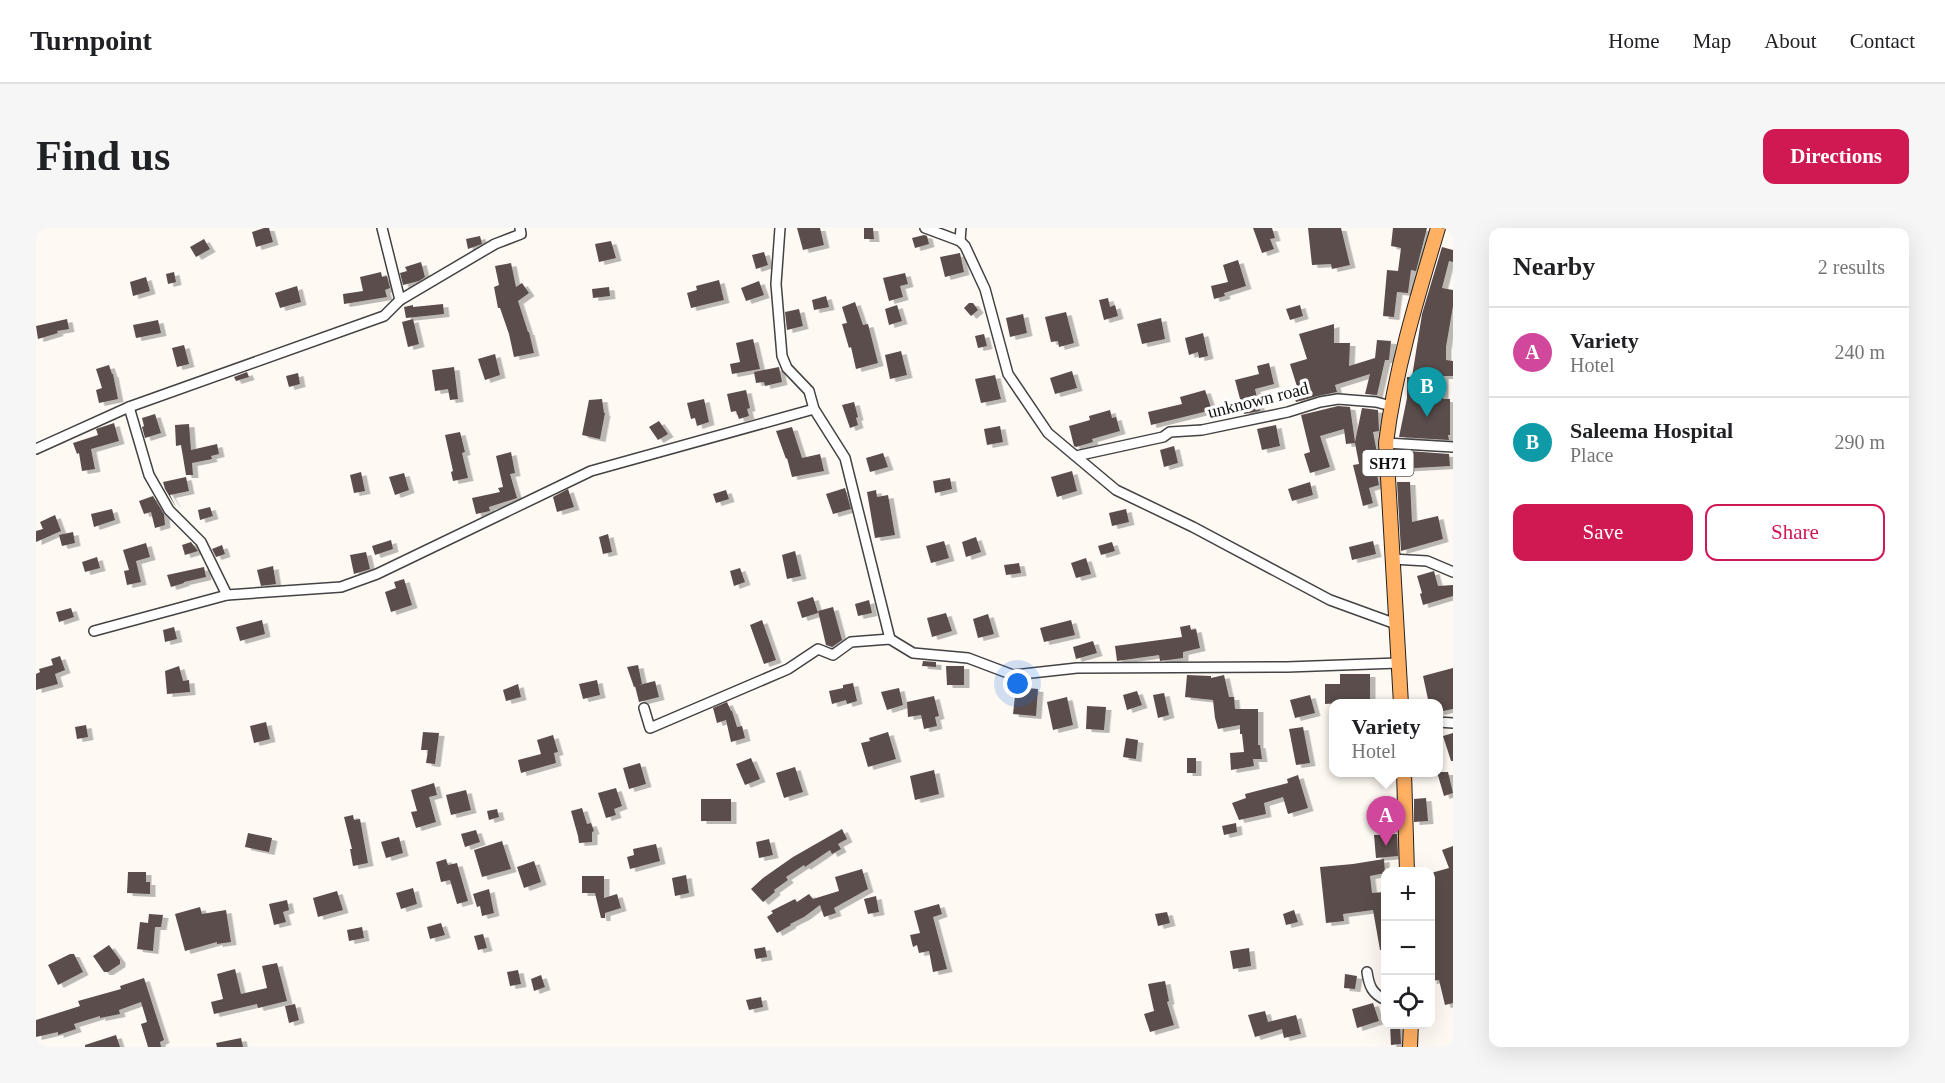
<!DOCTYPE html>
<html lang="en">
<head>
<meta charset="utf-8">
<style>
	body { margin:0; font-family:"Times New Roman",serif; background:#f6f6f6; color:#202124 }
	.controls { position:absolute; right:18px; bottom:18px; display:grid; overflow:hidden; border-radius:12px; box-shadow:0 6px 24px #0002 }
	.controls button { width:54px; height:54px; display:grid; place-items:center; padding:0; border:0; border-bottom:2px solid #e0e0e0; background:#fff; color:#202124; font:30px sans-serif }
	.you { position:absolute; left:982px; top:456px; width:21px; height:21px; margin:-15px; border:4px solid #fff; border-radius:50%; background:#1a73e8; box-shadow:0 0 0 9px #1a73e833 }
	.badge { display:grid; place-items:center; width:39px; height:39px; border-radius:50%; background:#d01852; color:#fff; font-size:20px; font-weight:700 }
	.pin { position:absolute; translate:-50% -50px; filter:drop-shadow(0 2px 3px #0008) }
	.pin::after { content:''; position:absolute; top:32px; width:21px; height:18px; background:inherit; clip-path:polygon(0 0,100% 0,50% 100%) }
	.popup { position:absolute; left:1293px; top:471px; width:114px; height:78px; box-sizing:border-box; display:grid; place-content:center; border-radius:12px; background:#fff; filter:drop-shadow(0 2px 4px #0005); font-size:20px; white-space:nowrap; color:#757577 }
	.popup b { font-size:22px; color:#202124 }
	.popup::after { content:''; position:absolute; left:50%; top:100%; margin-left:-12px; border:12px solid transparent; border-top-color:#fff }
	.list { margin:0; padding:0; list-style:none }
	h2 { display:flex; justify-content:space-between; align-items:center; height:78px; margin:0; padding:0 24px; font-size:26px }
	h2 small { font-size:20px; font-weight:400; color:#757577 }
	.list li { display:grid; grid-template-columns:39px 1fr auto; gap:18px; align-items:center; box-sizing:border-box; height:90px; padding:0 24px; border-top:2px solid #e0e0e0 }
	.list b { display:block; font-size:22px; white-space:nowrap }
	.list p { margin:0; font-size:20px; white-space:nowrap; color:#757577 }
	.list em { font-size:20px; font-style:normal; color:#757577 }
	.actions { display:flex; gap:12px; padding:18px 24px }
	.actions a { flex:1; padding:14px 0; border:2px solid #d01852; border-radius:12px; text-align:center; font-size:21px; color:#d01852 }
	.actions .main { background:#d01852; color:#fff }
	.icon { flex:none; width:33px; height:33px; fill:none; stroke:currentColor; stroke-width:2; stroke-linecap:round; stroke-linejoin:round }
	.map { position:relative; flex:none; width:1417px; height:819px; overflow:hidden; border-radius:12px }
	header { display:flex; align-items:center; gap:36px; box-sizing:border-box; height:84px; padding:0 30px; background:#fff; border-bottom:2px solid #e0e0e0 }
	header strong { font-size:28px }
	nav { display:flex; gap:33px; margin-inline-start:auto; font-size:21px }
	.intro { display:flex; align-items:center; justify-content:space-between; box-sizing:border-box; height:144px; padding:0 36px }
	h1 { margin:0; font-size:42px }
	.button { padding:15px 27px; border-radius:12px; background:#d01852; color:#fff; font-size:21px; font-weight:700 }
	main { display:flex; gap:36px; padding:0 36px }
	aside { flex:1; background:#fff; border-radius:12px; box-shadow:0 6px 24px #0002 }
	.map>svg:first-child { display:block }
	.building { fill:#5a4d4b; filter:url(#shadow) }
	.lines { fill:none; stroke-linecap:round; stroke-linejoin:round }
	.street-casing { stroke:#434343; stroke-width:12 }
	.primary-casing { stroke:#212121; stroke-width:16 }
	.street { stroke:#fff; stroke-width:9 }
	.primary { stroke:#ffb063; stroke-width:14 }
	.labels { text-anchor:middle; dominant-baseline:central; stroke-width:6; stroke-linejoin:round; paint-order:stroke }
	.shield { fill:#fff; stroke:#585858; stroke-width:1.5 }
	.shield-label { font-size:16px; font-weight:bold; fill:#101010 }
	.street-label { font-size:18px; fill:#101010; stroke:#fff }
</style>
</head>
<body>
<header>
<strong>Turnpoint</strong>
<nav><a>Home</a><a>Map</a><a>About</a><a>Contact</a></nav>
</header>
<div class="intro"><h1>Find us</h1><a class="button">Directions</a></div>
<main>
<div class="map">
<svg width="1417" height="819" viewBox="0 0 1417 819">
	<defs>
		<filter id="shadow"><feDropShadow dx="5.5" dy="3" stdDeviation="0" flood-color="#0004"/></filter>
	</defs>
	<rect width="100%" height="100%" fill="#fff9f3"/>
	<!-- building -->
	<g class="building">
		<polygon points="228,0 233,0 237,14 220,19 216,4"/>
		<polygon points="761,0 784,0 788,17 767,22"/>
		<polygon points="828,0 837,0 838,11 828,11"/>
		<polygon points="1217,0 1236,0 1239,10 1234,11 1238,21 1226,25"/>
		<polygon points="1272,0 1305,0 1314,37 1296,41 1295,36 1276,37"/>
		<polygon points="1357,0 1391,0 1380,43 1375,42 1372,65 1361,64 1358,89 1347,88 1351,42 1362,43 1365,20 1355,18"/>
		<polygon points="888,7 891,8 893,16 879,20 876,10"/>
		<polygon points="444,8 446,16 432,21 430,11"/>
		<polygon points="168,11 174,21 160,29 154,19"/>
		<polygon points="575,13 580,30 563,34 559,16"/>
		<polygon points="1406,19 1417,22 1417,34 1413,33 1406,60 1417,62 1417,78 1410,119 1410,132 1417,133 1417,148 1407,148 1407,171 1414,171 1414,207 1412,207 1413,212 1363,209 1371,170 1371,149 1376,149 1386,86"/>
		<polygon points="728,24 732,37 720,41 716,27"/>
		<polygon points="924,25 928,44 909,49 904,29"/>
		<polygon points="1202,32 1210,58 1188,65 1189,68 1178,71 1175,58 1192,54 1187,37"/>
		<polygon points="385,34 389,49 383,53 367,57 364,45 371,43 369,39"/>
		<polygon points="475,35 480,59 486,55 493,65 482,73 492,104 493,104 498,125 478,129 473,106 464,80 462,80 458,59 463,57 459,38"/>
		<polygon points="138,44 140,54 132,56 130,46"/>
		<polygon points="345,44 346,49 351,48 354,60 349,62 351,69 308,76 307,66 327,63 324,49"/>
		<polygon points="869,45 872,56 864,58 867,69 853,73 847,50"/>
		<polygon points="110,49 114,63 97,68 94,54"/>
		<polygon points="683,52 688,72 655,80 651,65 661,62 660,58"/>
		<polygon points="723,53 728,67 710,73 705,60"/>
		<polygon points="261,58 265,74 244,80 239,65"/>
		<polygon points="573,59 574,68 557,70 556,61"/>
		<polygon points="790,68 793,79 778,82 776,72"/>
		<polygon points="1072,70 1074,79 1079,77 1082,88 1068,92 1063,72"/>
		<polygon points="819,74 827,97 832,96 842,135 820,141 815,119 813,120 806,96 811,95 806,79"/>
		<polygon points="933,75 937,75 942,82 935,88 928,80"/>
		<polygon points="407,76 408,86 370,90 368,79 377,77 377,79"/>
		<polygon points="861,77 866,93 853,97 849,81"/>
		<polygon points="1264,77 1267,88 1254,92 1250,81"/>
		<polygon points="763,81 767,98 751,102 749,84"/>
		<polygon points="1030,84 1038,115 1023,119 1022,113 1015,114 1009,89"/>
		<polygon points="987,86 991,105 974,109 970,90"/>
		<polygon points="1125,90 1129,111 1106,116 1101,96"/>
		<polygon points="31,91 33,101 21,103 22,105 2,111 0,98"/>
		<polygon points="377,91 383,116 372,119 366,94"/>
		<polygon points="122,92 125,105 100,110 97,97"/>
		<polygon points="1298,96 1298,115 1314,115 1313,138 1339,130 1341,112 1355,113 1353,132 1349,132 1341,167 1329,166 1334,146 1299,157 1301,164 1282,168 1260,174 1257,166 1263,165 1254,136 1271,131 1263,106"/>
		<polygon points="1167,105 1172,128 1163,130 1162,124 1153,127 1149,110"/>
		<polygon points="948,106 951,118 942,120 939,108"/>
		<polygon points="717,111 724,141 696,146 694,136 704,134 700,115"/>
		<polygon points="148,117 153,136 141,139 136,120"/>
		<polygon points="865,123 871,147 854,151 849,127"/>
		<polygon points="459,126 464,147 449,152 442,131"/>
		<polygon points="1233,135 1238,156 1219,161 1224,183 1208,186 1199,152 1223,146 1221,138"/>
		<polygon points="73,137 76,146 77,146 82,171 63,175 60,162 66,160 60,141"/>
		<polygon points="418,139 422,171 414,172 412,161 399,163 396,142"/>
		<polygon points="743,139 746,154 729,158 728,154 720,155 718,144"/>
		<polygon points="1036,143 1041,160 1019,166 1014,150"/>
		<polygon points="211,144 213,149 200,153 198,149"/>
		<polygon points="262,145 264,156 253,159 250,148"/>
		<polygon points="959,147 965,171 945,175 939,151"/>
		<polygon points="710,162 714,180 711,181 713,188 703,191 700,183 695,184 691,166"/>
		<polygon points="1169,162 1176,182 1115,197 1112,184 1146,176 1144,169"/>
		<polygon points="566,171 568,185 569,185 564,211 546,207 553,172"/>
		<polygon points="668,171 673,194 661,198 659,190 655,191 651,175"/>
		<polygon points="818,174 822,189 820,190 822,197 814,200 806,177"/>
		<polygon points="1302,178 1314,179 1319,214 1326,180 1342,182 1343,203 1337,204 1342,230 1338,231 1343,257 1333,260 1337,275 1327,278 1317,237 1323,236 1319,215 1310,216 1308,201 1284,208 1294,239 1274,245 1268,226 1274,224 1265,187"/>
		<polygon points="1074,182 1076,190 1080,189 1084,203 1056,211 1057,214 1040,219 1038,218 1033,198 1054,192 1053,188"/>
		<polygon points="119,186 125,205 109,210 106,199 108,198 106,190"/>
		<polygon points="623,193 632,206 622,212 613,199"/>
		<polygon points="78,195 83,213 55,221 59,241 46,243 43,225 41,226 37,215 62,207 60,201"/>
		<polygon points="153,196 155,222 181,216 183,226 175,228 176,231 156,235 157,247 150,247 145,217 140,218 139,197"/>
		<polygon points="1240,197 1244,218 1226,222 1221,201"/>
		<polygon points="964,198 967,214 951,217 948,201"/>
		<polygon points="756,199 766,230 784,226 788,243 756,249 751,230 750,231 740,203"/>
		<polygon points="424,204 429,224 426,225 432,250 417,253 415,244 417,243 409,207"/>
		<polygon points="1138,218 1142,235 1128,239 1124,222"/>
		<polygon points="1359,222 1413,226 1414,238 1361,241"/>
		<polygon points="475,224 479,245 474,246 481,270 453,279 454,283 440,286 436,270 464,264 462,260 467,259 460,228"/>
		<polygon points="847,225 852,239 834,244 830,230"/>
		<polygon points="1036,243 1041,263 1021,269 1015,249"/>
		<polygon points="325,244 329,263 318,265 314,247"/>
		<polygon points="368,245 373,262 359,267 353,249"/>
		<polygon points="150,249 153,263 134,267 140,279 129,261 127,254"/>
		<polygon points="914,250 916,261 899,265 897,253"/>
		<polygon points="1274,254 1277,267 1256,273 1252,261"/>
		<polygon points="1361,254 1374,254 1376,294 1402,288 1407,311 1365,323"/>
		<polygon points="809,260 815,281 797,286 790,266"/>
		<polygon points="532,261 538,279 521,284 517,269"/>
		<polygon points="690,262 693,271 680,275 677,266"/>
		<polygon points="840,262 841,269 852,267 859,307 839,310 831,264"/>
		<polygon points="117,268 128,286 129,297 119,300 115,284 108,286 103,273"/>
		<polygon points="174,279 177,288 164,292 162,282"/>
		<polygon points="76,281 79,292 58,299 55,286"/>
		<polygon points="1090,281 1093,294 1076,298 1073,285"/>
		<polygon points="19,287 25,303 0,314 0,303 7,301 4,294"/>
		<polygon points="37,304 39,315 26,318 23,307"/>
		<polygon points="572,306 576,324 567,326 563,309"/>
		<polygon points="940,309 945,324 930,329 926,314"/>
		<polygon points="355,312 357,321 339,327 336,318"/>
		<polygon points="908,313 913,330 895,335 890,318"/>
		<polygon points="1337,313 1340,326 1316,332 1313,319"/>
		<polygon points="155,314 162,323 149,327 146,317"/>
		<polygon points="1076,314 1079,323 1065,327 1062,318"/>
		<polygon points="110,315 114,329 100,333 105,354 91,357 88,343 93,342 87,322"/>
		<polygon points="186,317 189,326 180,329 176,321"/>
		<polygon points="759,323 765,348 751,351 746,327"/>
		<polygon points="330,324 334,341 318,346 314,327"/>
		<polygon points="61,329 64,340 49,344 46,334"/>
		<polygon points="1050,330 1055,346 1040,350 1035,335"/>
		<polygon points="983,335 985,345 970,347 968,337"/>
		<polygon points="237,338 240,356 225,358 221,342"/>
		<polygon points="168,339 170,349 148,354 148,355 135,359 131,347"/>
		<polygon points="704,340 709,354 698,358 694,343"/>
		<polygon points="1398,343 1402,358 1417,357 1417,368 1387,377 1384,366 1386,365 1381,348"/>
		<polygon points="368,351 376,377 355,384 349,364 360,360 358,354"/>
		<polygon points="777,369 782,385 766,390 761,374"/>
		<polygon points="833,372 836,385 822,388 819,376"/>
		<polygon points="797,379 806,412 796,419 790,417 782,383"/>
		<polygon points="35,380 38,389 23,394 20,384"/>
		<polygon points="910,385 916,403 896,409 891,390"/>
		<polygon points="952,386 958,406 942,410 937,391"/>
		<polygon points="226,392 229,406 204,413 200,399"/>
		<polygon points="726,392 740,432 728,436 714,397"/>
		<polygon points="1035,392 1039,407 1008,414 1004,400"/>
		<polygon points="1154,397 1155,402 1160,401 1164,420 1147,424 1147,430 1124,433 1123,427 1081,433 1079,418 1146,409 1144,399"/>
		<polygon points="138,399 141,411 129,414 127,402"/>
		<polygon points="1057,413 1061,425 1040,431 1037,419"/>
		<polygon points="24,428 29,442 19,446 22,456 0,462 0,446 4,444 3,441 17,437 15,431"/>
		<polygon points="887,433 900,434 900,439 886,438"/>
		<polygon points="602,437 606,456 598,459 591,439"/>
		<polygon points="143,438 147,453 153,452 154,464 131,466 129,443"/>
		<polygon points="910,438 928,438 928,457 911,457"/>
		<polygon points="1417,440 1417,481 1402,484 1402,476 1393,476 1387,448"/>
		<polygon points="1304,446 1334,446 1334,473 1289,476 1289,456 1304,456"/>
		<polygon points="1151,447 1175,448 1175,450 1188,447 1193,469 1198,469 1199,481 1222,481 1222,517 1224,517 1226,531 1217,531 1218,538 1195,542 1194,525 1208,524 1206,506 1204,506 1204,497 1182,501 1179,490 1177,472 1149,469"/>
		<polygon points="561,452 564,467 547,471 543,456"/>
		<polygon points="619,453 623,469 603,474 599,458"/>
		<polygon points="817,455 821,473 811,476 810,472 796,476 793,463 807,460 807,457"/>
		<polygon points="482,456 485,469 470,473 467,462"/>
		<polygon points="980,459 1002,461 1000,488 977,486"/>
		<polygon points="863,460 867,477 851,482 845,464"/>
		<polygon points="1101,463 1106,477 1091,482 1087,467"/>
		<polygon points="1128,465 1133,487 1122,490 1117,467"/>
		<polygon points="1274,467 1279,485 1259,490 1254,472"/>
		<polygon points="898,468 903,488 899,489 901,498 888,501 885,487 872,489 871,474"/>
		<polygon points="1031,469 1037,497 1017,502 1011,474"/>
		<polygon points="691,474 695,483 696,483 701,499 706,498 709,510 695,514 690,492 681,495 677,480"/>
		<polygon points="1051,478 1070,479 1068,502 1050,501"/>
		<polygon points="230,494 234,511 218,515 214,498"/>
		<polygon points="50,497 52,509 41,511 39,499"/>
		<polygon points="1267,499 1274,535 1260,537 1253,501"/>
		<polygon points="387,504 403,505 399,536 390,535 392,522 385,522"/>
		<polygon points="852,504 860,531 832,539 825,515 834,513 833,510"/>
		<polygon points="1417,505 1417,533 1415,533 1407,508"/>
		<polygon points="517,507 522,524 518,525 520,535 485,545 482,532 505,526 501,512"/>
		<polygon points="1090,510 1102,512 1100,531 1087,529"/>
		<polygon points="715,530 724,551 709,557 700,536"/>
		<rect x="1151" y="530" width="9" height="15"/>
		<polygon points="604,535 610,556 593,561 587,540"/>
		<polygon points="759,539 767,564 748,570 740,545"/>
		<polygon points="898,542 903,566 879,572 874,548"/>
		<polygon points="1401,544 1412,544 1417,565 1408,568"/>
		<polygon points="1262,547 1272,580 1252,586 1247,569 1228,575 1230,586 1203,592 1196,575 1210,570 1209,566 1252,555 1251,551"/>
		<polygon points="398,555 401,567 393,569 400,594 380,600 375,584 381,583 375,562"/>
		<polygon points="580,560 586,578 578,581 580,587 570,590 562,565"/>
		<polygon points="430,562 435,582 415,587 410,567"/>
		<polygon points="1390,570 1392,593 1378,594 1378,571"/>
		<rect x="665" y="571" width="30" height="22"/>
		<polygon points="546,580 551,596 555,595 558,603 556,604 556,614 543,615 542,608 535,583"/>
		<polygon points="461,581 463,589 453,592 451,583"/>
		<polygon points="317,587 318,592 324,591 332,635 317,638 314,621 316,621 308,589"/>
		<polygon points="1200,595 1201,604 1188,607 1186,598"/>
		<polygon points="806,601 811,611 802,616 805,621 796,626 794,622 769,639 768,637 750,649 752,652 738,662 739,664 727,674 715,661 727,650 757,629"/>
		<polygon points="440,602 444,614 429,619 425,606"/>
		<polygon points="212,605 236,610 233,624 209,619"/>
		<polygon points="1361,606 1362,628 1340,630 1338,607"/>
		<polygon points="363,609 367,625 350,630 345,614"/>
		<polygon points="733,611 737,627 723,630 720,614"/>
		<polygon points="466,613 475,641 446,649 438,622"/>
		<polygon points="620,616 624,633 594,641 591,629 598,627 597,621"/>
		<polygon points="1417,618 1417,775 1409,777 1403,752 1395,753 1395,645 1413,640 1406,622"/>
		<polygon points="410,631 412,637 421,635 432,673 421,676 414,652 405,654 400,634"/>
		<polygon points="1348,631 1349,645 1334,648 1336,665 1348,664 1350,678 1350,722 1344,722 1337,682 1307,686 1308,693 1290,695 1284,639 1317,636"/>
		<polygon points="498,633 505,654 488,660 481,639"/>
		<polygon points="826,641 832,661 798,680 800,685 788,689 784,677 768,689 754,696 755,697 741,705 731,689 737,685 735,683 759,671 761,674 773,666 777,671 803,663 799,649"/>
		<polygon points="92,644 110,644 110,654 114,654 114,666 91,665"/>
		<polygon points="650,647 653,665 639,668 636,650"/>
		<polygon points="546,648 568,648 568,670 581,666 585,680 569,685 569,690 565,690 559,665 546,665"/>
		<polygon points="377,660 381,676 365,681 360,665"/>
		<polygon points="453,661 458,685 446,688 444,678 441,679 437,666"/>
		<polygon points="301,663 307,682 282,689 277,670"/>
		<polygon points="840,668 843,684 832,686 828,671"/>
		<polygon points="251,672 253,682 247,684 250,694 238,697 233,676"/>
		<polygon points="903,676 906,686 897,689 911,741 897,744 893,723 883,725 881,717 877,719 874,707 884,705 878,683"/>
		<polygon points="164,679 166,686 190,682 195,714 181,716 181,714 149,723 139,686"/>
		<polygon points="1258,682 1262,694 1250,697 1247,686"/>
		<polygon points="1131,684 1134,695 1122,698 1119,686"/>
		<polygon points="113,686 127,687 125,699 119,699 117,723 101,721 104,694 112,695"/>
		<polygon points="405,695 409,707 394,711 391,699"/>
		<polygon points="326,699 328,710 313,713 311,702"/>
		<polygon points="447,706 451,720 442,722 438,708"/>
		<polygon points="73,717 84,732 84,736 72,744 68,744 57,728"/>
		<polygon points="729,719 731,729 720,731 718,721"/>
		<polygon points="1213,720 1215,738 1197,741 1194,723"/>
		<polygon points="34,726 38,726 47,744 22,757 12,737"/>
		<polygon points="241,735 251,773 222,780 221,776 178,786 175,774 187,771 181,746 199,741 205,766 231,760 226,738"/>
		<polygon points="482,742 485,756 474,758 471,744"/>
		<polygon points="1309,746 1321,748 1319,761 1308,760"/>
		<polygon points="505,747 509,759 498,763 495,751"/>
		<polygon points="108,750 128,812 124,814 125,819 112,819 105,796 111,794 105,774 83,782 84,786 64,790 64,788 38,796 40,801 22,807 22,804 0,809 0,792 44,778 42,773 85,761 84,758"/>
		<polygon points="1129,753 1133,773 1131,774 1138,797 1114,804 1108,786 1118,783 1112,756"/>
		<polygon points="725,769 727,779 713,782 710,772"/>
		<polygon points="1337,775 1343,793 1321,800 1316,781"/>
		<polygon points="259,776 263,792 253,795 249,778"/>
		<polygon points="1229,783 1232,794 1260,787 1265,806 1248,810 1246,801 1219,809 1212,787"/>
		<polygon points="1354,796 1364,796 1365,816 1355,817"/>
		<polygon points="80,807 84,819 49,819 49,817"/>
		<polygon points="205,810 207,819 181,819 180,815"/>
	</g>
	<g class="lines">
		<defs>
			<g id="street">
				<polyline points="744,0 740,56 746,128 751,140 773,163 778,181 809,230 854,411"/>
				<polyline points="889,0 924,13 929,18 949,61 972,146 1012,205 1080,262 1157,299 1294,372 1360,396"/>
				<polyline points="924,13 925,0"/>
				<polyline points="364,72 459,16 485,6 484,0"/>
				<polyline points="93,179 113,247 133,282 165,314 191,367"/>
				<polyline points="1350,215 1417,219"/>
				<polyline points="0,221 93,179 348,88 364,72 346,0"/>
				<polyline points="1040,228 1127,209 1134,204 1166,202 1252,184 1284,174 1302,171 1340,174 1355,178"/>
				<polyline points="1356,331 1391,333 1417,344"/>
				<polyline points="58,403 191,367 305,359 341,346 555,243 778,181"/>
				<polyline points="608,480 614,500 752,441 782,421 797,427 815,414 854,411 877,425 932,430 977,447 1041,440 1251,439 1362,435"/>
				<polyline points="1402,494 1417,495"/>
				<path d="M 1331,744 C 1333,758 1336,766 1350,772"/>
			</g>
			<g id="primary">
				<path d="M 1365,476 L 1350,215 C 1359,142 1381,70 1402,0"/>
				<polyline points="1368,544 1371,644"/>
				<polyline points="1374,819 1375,796"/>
			</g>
		</defs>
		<!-- street casing -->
		<use href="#street" class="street-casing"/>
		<!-- primary casing -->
		<use href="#primary" class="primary-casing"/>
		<!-- street -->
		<use href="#street" class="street"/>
		<!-- primary -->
		<use href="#primary" class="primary"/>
	</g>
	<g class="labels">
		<!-- shield labels -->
		<rect class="shield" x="1326.5" y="222" width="51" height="26" rx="4.5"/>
		<g class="shield-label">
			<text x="1352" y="235">SH71</text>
		</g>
		<!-- street labels -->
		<g class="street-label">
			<text transform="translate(1222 172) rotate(-14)">unknown road</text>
		</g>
	</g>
</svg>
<div class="controls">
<button>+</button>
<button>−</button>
<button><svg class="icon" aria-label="locate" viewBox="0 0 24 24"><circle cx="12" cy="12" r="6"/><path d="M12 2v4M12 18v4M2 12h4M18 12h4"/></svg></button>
</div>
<div class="you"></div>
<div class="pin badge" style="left:1350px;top:618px;background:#d1479c">A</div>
<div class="popup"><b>Variety</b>Hotel</div>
<div class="pin badge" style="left:1391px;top:189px;background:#0f9aa8">B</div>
</div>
<aside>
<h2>Nearby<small>2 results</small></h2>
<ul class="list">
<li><span class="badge" style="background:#d1479c">A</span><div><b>Variety</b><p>Hotel</p></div><em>240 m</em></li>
<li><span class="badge" style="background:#0f9aa8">B</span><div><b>Saleema Hospital</b><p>Place</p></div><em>290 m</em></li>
</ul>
<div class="actions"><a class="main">Save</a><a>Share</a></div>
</aside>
</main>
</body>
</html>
